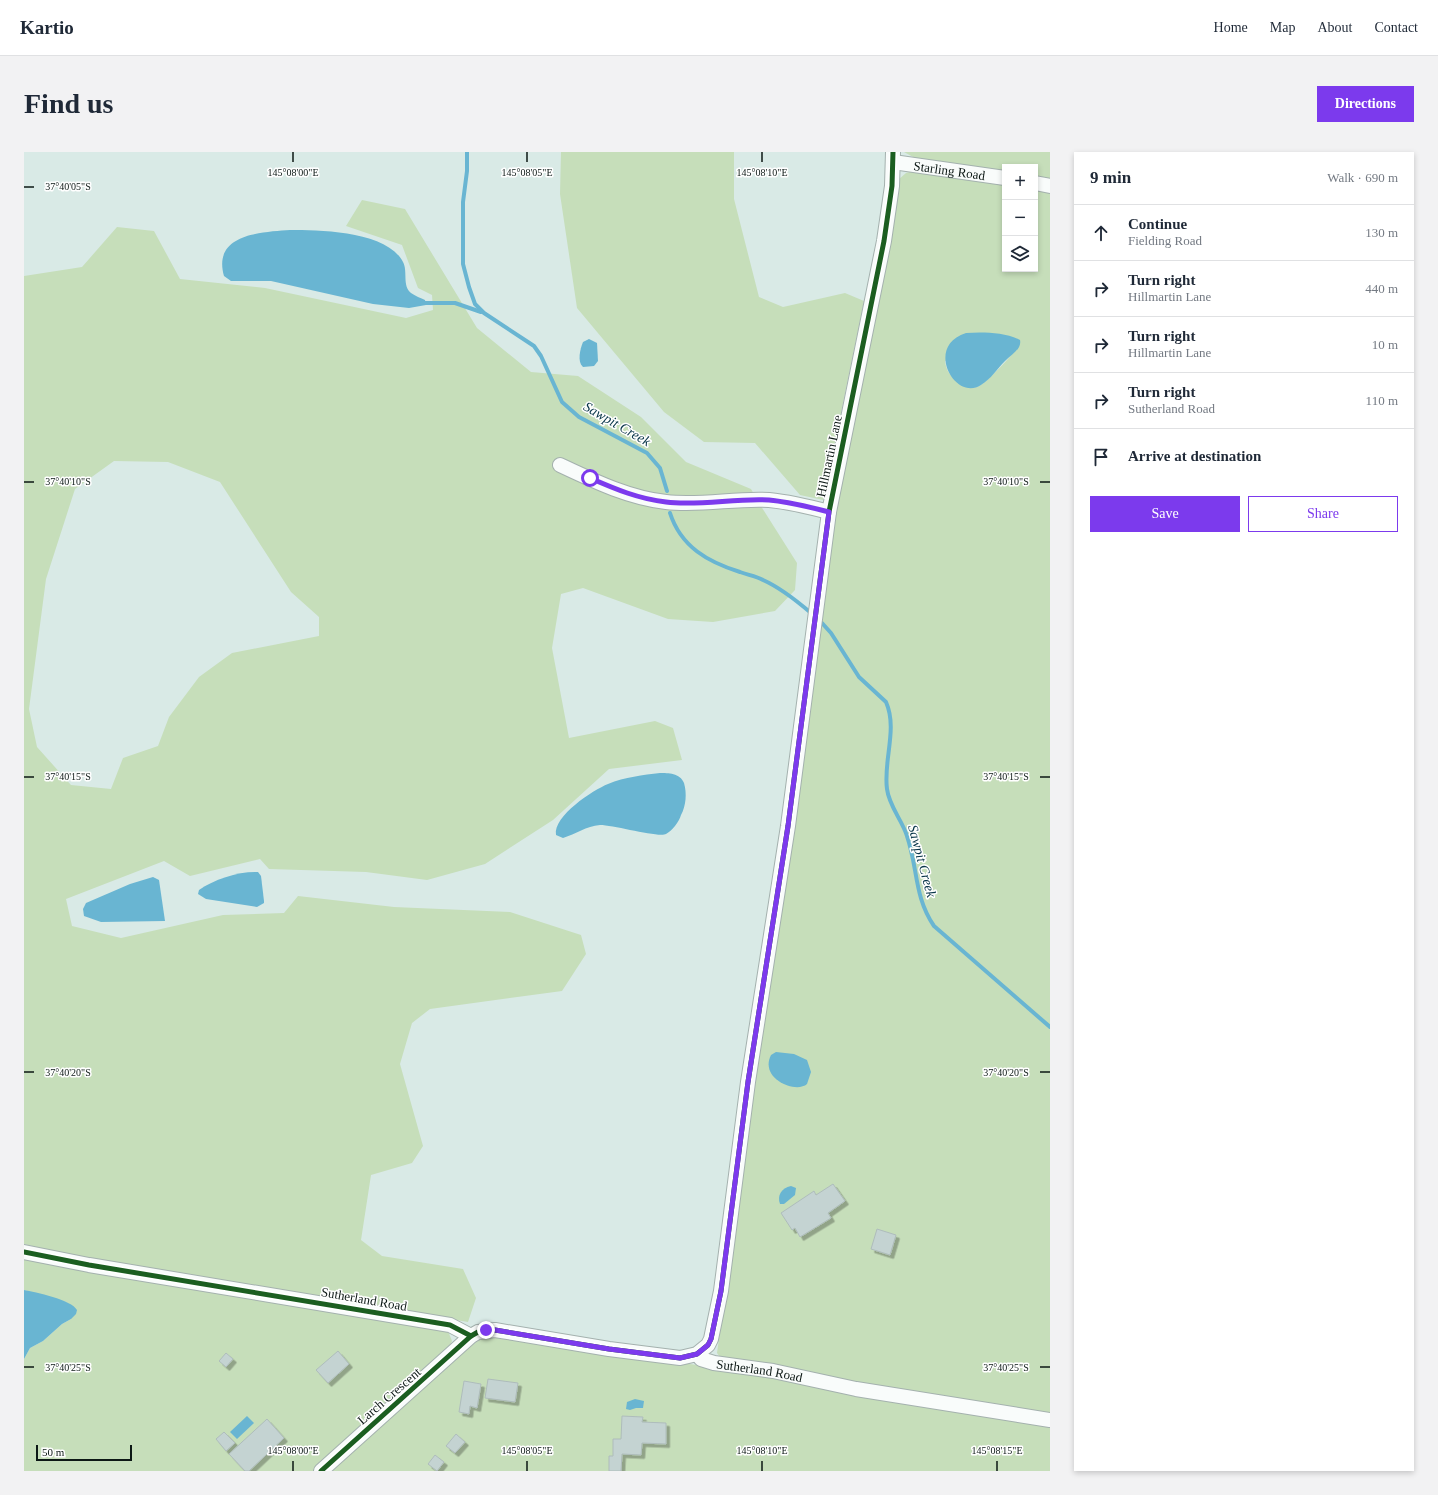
<!DOCTYPE html>
<html lang="en">
<head>
<meta charset="utf-8">
<style>
	body { margin:0; font-family:Georgia,serif; background:#f2f2f3; color:#1f2937 }
	.controls { position:absolute; right:12px; top:12px; display:grid; overflow:hidden; border-radius:0px; box-shadow:0 2px 6px #0003 }
	.controls button { width:36px; height:36px; display:grid; place-items:center; padding:0; border:0; border-bottom:1px solid #e0e1e3; background:#fff; color:#1f2937; font:20px sans-serif }
	.scale { position:absolute; left:12px; bottom:10px; width:96px; box-sizing:border-box; padding-left:4px; border:2px solid #0c1815; border-top:0; font-size:11px; line-height:14px; white-space:nowrap; color:#0c1815; -webkit-text-stroke:3px #fff; paint-order:stroke }
	.stop { position:absolute; width:12px; height:12px; margin:-9px; border:3px solid #7c3aed; border-radius:50%; background:#fff }
	.stop.end { background:#7c3aed; border-color:#fff; box-shadow:0 1px 4px #0008 }
	.list { margin:0; padding:0; list-style:none }
	h2 { display:flex; justify-content:space-between; align-items:center; height:52px; margin:0; padding:0 16px; font-size:17px }
	h2 small { font-size:13px; font-weight:400; color:#747a83 }
	.list li { display:grid; grid-template-columns:26px 1fr auto; gap:12px; align-items:center; box-sizing:border-box; height:56px; padding:0 16px; border-top:1px solid #e0e1e3 }
	.list b { display:block; font-size:15px; white-space:nowrap }
	.list p { margin:0; font-size:13px; white-space:nowrap; color:#747a83 }
	.list em { font-size:13px; font-style:normal; color:#747a83 }
	.actions { display:flex; gap:8px; padding:12px 16px }
	.actions a { flex:1; padding:9px 0; border:1px solid #7c3aed; border-radius:0px; text-align:center; font-size:14px; color:#7c3aed }
	.actions .main { background:#7c3aed; color:#fff }
	.icon { flex:none; width:22px; height:22px; fill:none; stroke:currentColor; stroke-width:2; stroke-linecap:round; stroke-linejoin:round }
	.map { position:relative; flex:none; width:1026px; height:1319px; overflow:hidden; border-radius:0px }
	header { display:flex; align-items:center; gap:24px; box-sizing:border-box; height:56px; padding:0 20px; background:#fff; border-bottom:1px solid #e0e1e3 }
	header strong { font-size:19px }
	nav { display:flex; gap:22px; margin-inline-start:auto; font-size:14px }
	.intro { display:flex; align-items:center; justify-content:space-between; box-sizing:border-box; height:96px; padding:0 24px }
	h1 { margin:0; font-size:28px }
	.button { padding:10px 18px; border-radius:0px; background:#7c3aed; color:#fff; font-size:14px; font-weight:700 }
	main { display:flex; gap:24px; padding:0 24px }
	aside { flex:1; background:#fff; border-radius:0px; box-shadow:0 2px 6px #0003 }
	.map>svg:first-child { display:block }
	.green { fill:#c6deba; fill-rule:evenodd }
	.water { fill:#69b5d2 }
	.lines { fill:none; stroke-linecap:round; stroke-linejoin:round }
	.stream { stroke:#69b5d2; stroke-width:4 }
	.building { fill:#c4d3d2; stroke:#aebcbb; filter:url(#shadow) }
	.street-casing { stroke:#a4b1ae; stroke-width:16 }
	.street { stroke:#f9fcfb; stroke-width:14 }
	.cycleway-casing { stroke:#fff; stroke-width:8 }
	.cycleway { stroke:#1b5e20; stroke-width:5 }
	.route { stroke:#7c3aed; stroke-width:5 }
	.ticks { fill:none; stroke:#0c1815; stroke-width:1.5 }
	.labels { text-anchor:middle; dominant-baseline:central; stroke-width:3; stroke-linejoin:round; paint-order:stroke }
	.street-label { font-size:13px; fill:#0c1815; stroke:#fff }
	.water-label { font-size:14px; font-style:italic; fill:#093649; stroke:#fff }
	.ticks-label { font-size:10px; text-anchor:middle; fill:#0c1815; stroke:#fff; stroke-width:3; stroke-linejoin:round; paint-order:stroke }
</style>
</head>
<body>
<header>
<strong>Kartio</strong>
<nav><a>Home</a><a>Map</a><a>About</a><a>Contact</a></nav>
</header>
<div class="intro"><h1>Find us</h1><a class="button">Directions</a></div>
<main>
<div class="map">
<svg width="1026" height="1319" viewBox="0 0 1026 1319">
	<defs>
		<filter id="shadow"><feDropShadow dx="3.5" dy="3.5" stdDeviation="0" flood-color="#0004"/></filter>
	</defs>
	<rect width="100%" height="100%" fill="#d9eae6"/>
	<!-- green -->
	<g class="green">
		<polygon points="537,0 710,0 710,47 735,145 759,155 821,141 840,149 799,348 776,343 731,291 680,290 640,260 553,156 536,42"/>
		<polygon points="880,0 1026,0 1026,29 1011,27 1011,15 981,15 981,21 891,6"/>
		<path d="M 890,19 L 981,32 L 981,117 L 1011,117 L 1011,37 L 1026,39 L 1026,1265 L 696,1205 L 693,1201 L 808,366 L 874,28 L 882,21 ZM 996,192 C 992,199 961,233 953,235 C 945,237 939,234 933,229 C 926,224 922,218 921,209 Z"/>
		<path d="M 338,48 L 381,57 L 453,176 L 507,220 L 554,224 L 617,265 L 662,310 L 727,337 L 731,344 L 692,348 L 585,339 L 735,351 L 773,411 L 771,438 L 751,459 L 689,470 L 644,467 L 559,436 L 537,442 L 528,496 L 545,586 L 631,569 L 649,576 L 658,608 L 585,617 L 529,668 L 461,712 L 403,728 L 342,720 L 245,717 L 236,707 L 166,724 L 140,709 L 42,747 L 48,774 L 97,786 L 199,763 L 260,761 L 274,744 L 370,755 L 486,760 L 557,783 L 562,802 L 538,839 L 406,857 L 388,871 L 376,912 L 399,994 L 388,1011 L 347,1023 L 337,1088 L 358,1104 L 439,1117 L 452,1146 L 444,1170 L 59,1106 L 0,1092 L 0,124 L 58,115 L 93,75 L 130,79 L 156,127 L 241,136 L 382,166 L 409,158 L 408,143 L 394,136 L 378,93 L 322,74 ZM 90,309 L 144,310 L 196,330 L 267,440 L 295,465 L 295,484 L 208,501 L 175,525 L 145,565 L 134,594 L 99,606 L 87,637 L 47,633 L 13,595 L 5,557 L 22,427 L 51,337 Z"/>
		<polygon points="0,1104 424,1179 428,1189 425,1196 291,1319 0,1319 0,1207 6,1196 19,1189 38,1172 47,1167 42,1150 0,1138"/>
		<polygon points="465,1184 716,1219 1026,1273 1026,1319 305,1319 444,1196 458,1186"/>
	</g>
	<!-- water -->
	<g class="water">
		<path d="M 266,78 C 296,78 363,79 379,110 C 384,119 378,134 387,141 C 391,144 397,146 401,148 L 402,153 L 385,156 L 349,152 L 247,129 L 207,129 L 200,124 C 188,82 238,80 266,78 Z"/>
		<path d="M 942,181 C 958,180 981,180 996,188 C 998,197 987,203 981,209 C 973,217 967,227 957,233 C 931,250 900,194 942,181 Z"/>
		<path d="M 565,187 L 573,191 L 574,209 L 570,214 L 559,215 C 553,210 556,197 559,190 Z"/>
		<path d="M 636,621 C 644,621 656,621 660,631 C 663,641 662,654 657,663 C 655,670 648,679 642,682 C 635,686 590,673 576,673 C 562,674 552,682 539,686 L 532,683 C 529,664 569,638 584,632 C 601,625 619,623 636,621 Z"/>
		<path d="M 234,720 L 237,724 L 240,749 L 240,751 L 233,755 L 182,747 L 174,742 L 175,738 C 190,727 216,719 234,720 Z"/>
		<polygon points="129,725 135,728 141,769 77,770 60,764 59,757 62,751 106,732"/>
		<path d="M 752,900 L 770,902 L 783,908 L 787,920 L 783,932 C 772,942 735,927 747,903 Z"/>
		<path d="M 767,1034 L 772,1036 L 771,1043 L 760,1052 L 756,1052 C 753,1044 757,1036 767,1034 Z"/>
		<path d="M 0,1138 C 11,1140 48,1148 53,1158 L 52,1162 L 47,1167 L 38,1172 L 19,1189 L 6,1196 L 0,1207 Z"/>
		<polygon points="611,1247 620,1249 619,1256 612,1256 606,1258 602,1257 603,1250"/>
		<polygon points="223,1264 230,1271 213,1287 206,1280"/>
	</g>
	<g class="lines">
		<!-- stream -->
		<g class="stream">
			<polyline points="443,0 443,19 439,50 439,112 445,135 451,152 460,161 510,194 517,204 538,250 555,265 623,301 636,316 643,339"/>
			<polyline points="398,151 431,151 457,160"/>
			<path d="M 646,361 C 657,395 684,410 716,420 C 724,423 732,424 739,428 C 757,436 773,449 787,461"/>
			<path d="M 798,471 L 807,481 L 835,525 L 862,550 C 874,577 859,609 863,637 C 865,654 878,668 883,684 C 894,716 890,745 910,774 L 1026,875"/>
		</g>
	</g>
	<!-- building -->
	<g class="building">
		<polygon points="809,1032 821,1049 804,1061 807,1066 776,1085 771,1076 768,1078 757,1061 790,1039 792,1043"/>
		<polygon points="853,1077 872,1083 866,1103 847,1097"/>
		<polygon points="314,1199 325,1212 304,1231 292,1218"/>
		<polygon points="202,1201 209,1207 202,1215 195,1209"/>
		<polygon points="464,1227 494,1231 491,1250 461,1246"/>
		<polygon points="440,1229 457,1232 453,1256 446,1254 445,1262 435,1260"/>
		<polygon points="598,1264 619,1265 618,1270 642,1271 642,1292 618,1291 617,1303 598,1302 597,1319 585,1319 585,1304 589,1304 589,1287 597,1287"/>
		<polygon points="243,1267 260,1286 225,1319 221,1319 205,1302"/>
		<polygon points="200,1280 211,1291 202,1299 192,1287"/>
		<polygon points="432,1282 441,1290 431,1301 422,1294"/>
		<polygon points="411,1303 420,1310 413,1319 404,1312"/>
	</g>
	<g class="lines">
		<defs>
			<g id="street">
				<path id="s1" d="M 869,10 L 981,26"/>
				<polyline points="1011,31 1026,34"/>
				<path d="M 536,313 C 570,329 605,346 642,350 C 677,354 711,346 745,348 C 765,350 786,355 805,360"/>
				<polyline points="0,1100 65,1113 426,1173 447,1184"/>
				<path id="s2" d="M 673,1202 L 677,1207 L 690,1211 L 749,1219 L 832,1237 L 1026,1268"/>
				<polyline points="297,1319 447,1184 454,1180 471,1178 585,1197 656,1206 673,1202 684,1193 687,1187 697,1139 724,930 764,674 805,360 860,89 868,34 869,0"/>
			</g>
		</defs>
		<!-- street casing -->
		<use href="#street" class="street-casing"/>
		<!-- street -->
		<use href="#street" class="street"/>
		<defs>
			<g id="cycleway">
				<polyline points="0,1100 65,1113 426,1173 447,1184"/>
				<polyline points="297,1319 447,1184 454,1180 471,1178 585,1197 656,1206 673,1202 684,1193 687,1187 697,1139 724,930 764,674 805,360 860,89 868,34 869,0"/>
			</g>
		</defs>
		<!-- cycleway casing -->
		<use href="#cycleway" class="cycleway-casing"/>
		<!-- cycleway -->
		<use href="#cycleway" class="cycleway"/>
	</g>
	<g class="lines">
		<!-- route -->
		<path class="route" d="M 462,1178 L 471,1178 L 585,1197 L 656,1206 L 673,1202 L 684,1193 L 687,1187 L 697,1139 L 724,930 L 764,674 L 805,360 C 786,355 765,350 745,348 C 711,346 676,354 642,350 C 615,347 591,337 566,326"/>
	</g>
	<!-- ticks -->
	<path class="ticks" d="M 269,0 L 269,10M 503,0 L 503,10M 738,0 L 738,10M 0,35 L 10,35M 0,330 L 10,330M 1016,330 L 1026,330M 0,625 L 10,625M 1016,625 L 1026,625M 0,920 L 10,920M 1016,920 L 1026,920M 0,1215 L 10,1215M 1016,1215 L 1026,1215M 269,1309 L 269,1319M 503,1309 L 503,1319M 738,1309 L 738,1319M 973,1309 L 973,1319"/>
	<g class="labels">
		<!-- street labels -->
		<g class="street-label">
			<text stroke="none"><textPath href="#s1" startOffset="57">Starling Road</textPath></text>
			<text transform="translate(805 304) rotate(-78)">Hillmartin Lane</text>
			<text transform="translate(340 1147) rotate(10)">Sutherland Road</text>
			<text stroke="none"><textPath href="#s2" startOffset="66">Sutherland Road</textPath></text>
			<text transform="translate(365 1244) rotate(-41)">Larch Crescent</text>
		</g>
		<!-- water labels -->
		<g class="water-label">
			<text transform="translate(593 272) rotate(30)">Sawpit Creek</text>
			<text transform="translate(898 709) rotate(75)">Sawpit Creek</text>
		</g>
	</g>
	<g class="ticks-label">
		<text x="269" y="24">145°08'00"E</text>
		<text x="503" y="24">145°08'05"E</text>
		<text x="738" y="24">145°08'10"E</text>
		<text x="44" y="38">37°40'05"S</text>
		<text x="44" y="333">37°40'10"S</text>
		<text x="982" y="333">37°40'10"S</text>
		<text x="44" y="628">37°40'15"S</text>
		<text x="982" y="628">37°40'15"S</text>
		<text x="44" y="924">37°40'20"S</text>
		<text x="982" y="924">37°40'20"S</text>
		<text x="44" y="1219">37°40'25"S</text>
		<text x="982" y="1219">37°40'25"S</text>
		<text x="269" y="1302">145°08'00"E</text>
		<text x="503" y="1302">145°08'05"E</text>
		<text x="738" y="1302">145°08'10"E</text>
		<text x="973" y="1302">145°08'15"E</text>
	</g>
</svg>
<div class="controls">
<button>+</button>
<button>−</button>
<button><svg class="icon" aria-label="layers" viewBox="0 0 24 24"><path d="M12 4l9 5-9 5-9-5zM3 14l9 5 9-5"/></svg></button>
</div>
<div class="scale">50 m</div>
<div class="stop" style="left:566px;top:326px"></div>
<div class="stop end" style="left:462px;top:1178px"></div>
</div>
<aside>
<h2>9 min<small>Walk · 690 m</small></h2>
<ul class="list">
<li><svg class="icon" aria-label="ahead" viewBox="0 0 24 24"><path d="M12 20V5M6 11l6-6 6 6"/></svg><div><b>Continue</b><p>Fielding Road</p></div><em>130 m</em></li>
<li><svg class="icon" aria-label="right" viewBox="0 0 24 24"><path d="M7 20v-9h11M14 6l5 5-5 5"/></svg><div><b>Turn right</b><p>Hillmartin Lane</p></div><em>440 m</em></li>
<li><svg class="icon" aria-label="right" viewBox="0 0 24 24"><path d="M7 20v-9h11M14 6l5 5-5 5"/></svg><div><b>Turn right</b><p>Hillmartin Lane</p></div><em>10 m</em></li>
<li><svg class="icon" aria-label="right" viewBox="0 0 24 24"><path d="M7 20v-9h11M14 6l5 5-5 5"/></svg><div><b>Turn right</b><p>Sutherland Road</p></div><em>110 m</em></li>
<li><svg class="icon" aria-label="arrive" viewBox="0 0 24 24"><path d="M6 21V4h12l-3 4 3 4H6"/></svg><div><b>Arrive at destination</b></div></li>
</ul>
<div class="actions"><a class="main">Save</a><a>Share</a></div>
</aside>
</main>
</body>
</html>
